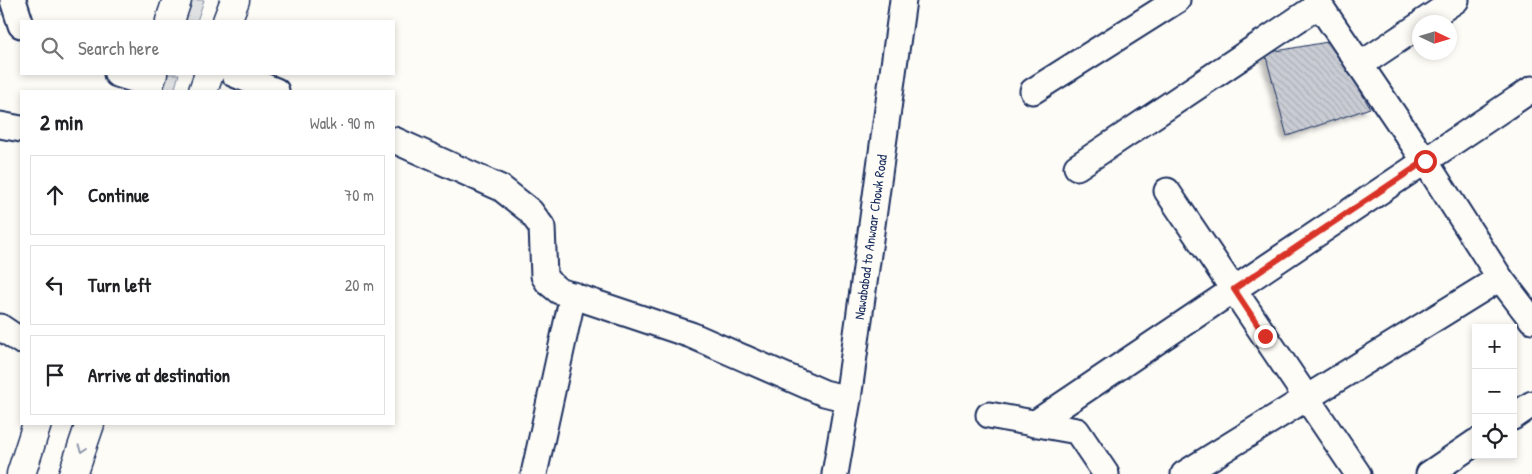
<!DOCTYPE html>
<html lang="en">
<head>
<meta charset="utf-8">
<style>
	body { margin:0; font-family:"Patrick Hand",sans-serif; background:#f2f2f2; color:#202124 }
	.controls { position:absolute; right:15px; bottom:15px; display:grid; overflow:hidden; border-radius:0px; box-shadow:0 2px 8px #0003 }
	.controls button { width:45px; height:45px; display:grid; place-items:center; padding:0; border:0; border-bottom:1px solid #e0e0e0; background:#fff; color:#202124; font:25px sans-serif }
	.compass { position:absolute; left:1412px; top:15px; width:45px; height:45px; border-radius:50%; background:#fff; box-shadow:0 2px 8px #0003; rotate:94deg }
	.stop { position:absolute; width:15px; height:15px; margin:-11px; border:4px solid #d93025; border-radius:50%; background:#fff }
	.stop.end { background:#d93025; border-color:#fff; box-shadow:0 1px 5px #0008 }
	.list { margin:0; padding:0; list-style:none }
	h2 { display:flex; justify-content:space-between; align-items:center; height:65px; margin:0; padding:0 20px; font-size:21px }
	h2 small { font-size:16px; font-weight:400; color:#757577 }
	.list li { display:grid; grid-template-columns:32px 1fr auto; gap:15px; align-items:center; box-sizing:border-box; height:80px; margin:0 10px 10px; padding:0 10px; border:1px solid #e0e0e0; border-radius:0px }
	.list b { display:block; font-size:19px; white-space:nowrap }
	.list em { font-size:16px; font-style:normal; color:#757577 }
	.icon { flex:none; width:28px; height:28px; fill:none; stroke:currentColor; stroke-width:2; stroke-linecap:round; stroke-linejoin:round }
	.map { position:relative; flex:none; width:1532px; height:474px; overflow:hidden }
	.search { position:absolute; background:#fff; box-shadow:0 2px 8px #0003; left:20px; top:20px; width:375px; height:55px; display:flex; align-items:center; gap:12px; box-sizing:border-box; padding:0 18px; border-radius:0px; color:#757577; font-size:19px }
	.panel { position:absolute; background:#fff; box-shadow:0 2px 8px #0003; left:20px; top:90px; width:375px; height:335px; border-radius:0px }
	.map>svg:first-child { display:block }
	.green { fill:#e0e1e3; stroke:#7e88a0 }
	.building { fill:url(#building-back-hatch); stroke:#1b2f5e; filter:url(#shadow) }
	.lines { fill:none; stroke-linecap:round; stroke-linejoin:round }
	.minor-casing { stroke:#1b2f5e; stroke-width:29 }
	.highway-casing { stroke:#1b2f5e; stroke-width:31 }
	.minor { stroke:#fdfcf7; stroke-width:25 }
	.highway { stroke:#fdfcf7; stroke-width:28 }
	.oneway { stroke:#8c96aa }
	.route { stroke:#d93025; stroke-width:6 }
	.labels { text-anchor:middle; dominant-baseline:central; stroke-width:4; stroke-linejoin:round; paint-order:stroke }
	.street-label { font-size:14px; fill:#1b2f5e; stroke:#fdfcf7 }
</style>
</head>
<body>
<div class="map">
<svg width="1532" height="474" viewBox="0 0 1532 474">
	<defs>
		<pattern id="building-back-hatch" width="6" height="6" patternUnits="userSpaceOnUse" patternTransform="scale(1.25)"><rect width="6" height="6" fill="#c9ccd3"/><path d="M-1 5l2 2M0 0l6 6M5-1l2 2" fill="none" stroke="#acb0b8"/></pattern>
		<filter id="shadow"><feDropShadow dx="-4.5" dy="4.5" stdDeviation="2.5" flood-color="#0004"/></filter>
	</defs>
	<rect width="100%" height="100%" fill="#fdfcf7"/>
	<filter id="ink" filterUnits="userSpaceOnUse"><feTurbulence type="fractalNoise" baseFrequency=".02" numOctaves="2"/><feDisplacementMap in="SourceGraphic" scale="10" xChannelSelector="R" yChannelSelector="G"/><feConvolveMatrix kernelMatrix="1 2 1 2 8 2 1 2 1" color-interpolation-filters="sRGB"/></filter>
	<g filter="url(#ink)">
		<!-- green -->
		<g class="green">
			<polygon points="188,0 204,0 197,21 181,21"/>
			<polygon points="164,74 179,74 174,91 158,91"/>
		</g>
		<!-- building -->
		<polygon class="building" points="1333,41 1370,108 1287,136 1265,53"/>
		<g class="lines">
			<defs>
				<g id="minor">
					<polyline points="13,0 21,25"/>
					<polyline points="1316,0 1425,161 1500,278 1532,320"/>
					<polyline points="1423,22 1456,0"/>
					<polyline points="1360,65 1420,25"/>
					<polyline points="117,74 149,84"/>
					<polyline points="234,74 276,91"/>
					<polyline points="1033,91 1177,0"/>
					<polyline points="0,125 21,129"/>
					<polyline points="394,140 501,188 530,211 542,227 544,276 548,282 559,291 691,335 824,393 848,399"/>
					<polyline points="1077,167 1319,5"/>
					<polyline points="1167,191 1358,474"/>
					<polyline points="0,327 21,341"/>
					<polyline points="989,415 1077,431 1106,474"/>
					<polyline points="1513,417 1532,404"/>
					<polyline points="1034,424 1532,89"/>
					<polyline points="534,474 573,295"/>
					<polyline points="835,474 848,399 903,0"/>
					<polyline points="1184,474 1500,278"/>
					<polyline points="1429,474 1476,442"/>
				</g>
				<g id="highway">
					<polyline points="170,21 177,0"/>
					<polyline points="227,21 235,0"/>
					<polyline points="147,91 153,74"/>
					<polyline points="203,91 209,74"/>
					<polyline points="21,474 37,424"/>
					<polyline points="73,474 90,424"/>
				</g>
			</defs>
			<!-- minor casing -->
			<use href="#minor" class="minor-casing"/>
			<!-- highway casing -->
			<use href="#highway" class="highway-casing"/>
			<!-- minor -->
			<use href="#minor" class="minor"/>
			<!-- highway -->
			<use href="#highway" class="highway"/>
		</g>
		<!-- one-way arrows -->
		<defs><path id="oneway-chevron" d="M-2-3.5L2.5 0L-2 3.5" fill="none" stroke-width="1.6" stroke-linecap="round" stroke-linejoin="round" transform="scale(1.25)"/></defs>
		<use class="oneway" href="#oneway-chevron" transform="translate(82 449) rotate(108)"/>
	</g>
	<g class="lines" filter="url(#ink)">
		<!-- route -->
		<polyline class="route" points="1265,336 1234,289 1425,161"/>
	</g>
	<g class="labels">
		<!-- street labels -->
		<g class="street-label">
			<text transform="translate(870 237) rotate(-82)">Nawababad to Anwaar Chowk Road</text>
		</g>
	</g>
</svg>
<div class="controls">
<button>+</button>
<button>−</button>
<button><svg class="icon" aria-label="locate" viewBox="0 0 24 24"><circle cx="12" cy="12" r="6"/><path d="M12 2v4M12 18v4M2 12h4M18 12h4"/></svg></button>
</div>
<svg class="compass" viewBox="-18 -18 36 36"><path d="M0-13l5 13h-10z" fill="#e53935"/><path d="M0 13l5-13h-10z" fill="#757577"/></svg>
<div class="stop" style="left:1425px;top:161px"></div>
<div class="stop end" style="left:1265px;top:336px"></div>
<div class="search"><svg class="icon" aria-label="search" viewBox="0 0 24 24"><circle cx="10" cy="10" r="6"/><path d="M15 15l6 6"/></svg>Search here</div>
<section class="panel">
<h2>2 min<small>Walk · 90 m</small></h2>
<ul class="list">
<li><svg class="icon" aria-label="ahead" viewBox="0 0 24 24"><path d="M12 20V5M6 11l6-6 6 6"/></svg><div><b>Continue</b></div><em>70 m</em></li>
<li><svg class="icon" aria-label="left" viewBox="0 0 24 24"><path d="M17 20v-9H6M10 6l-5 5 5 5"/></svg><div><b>Turn left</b></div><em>20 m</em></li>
<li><svg class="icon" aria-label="arrive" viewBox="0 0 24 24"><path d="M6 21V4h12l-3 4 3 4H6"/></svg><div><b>Arrive at destination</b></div></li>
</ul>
</section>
</div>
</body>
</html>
